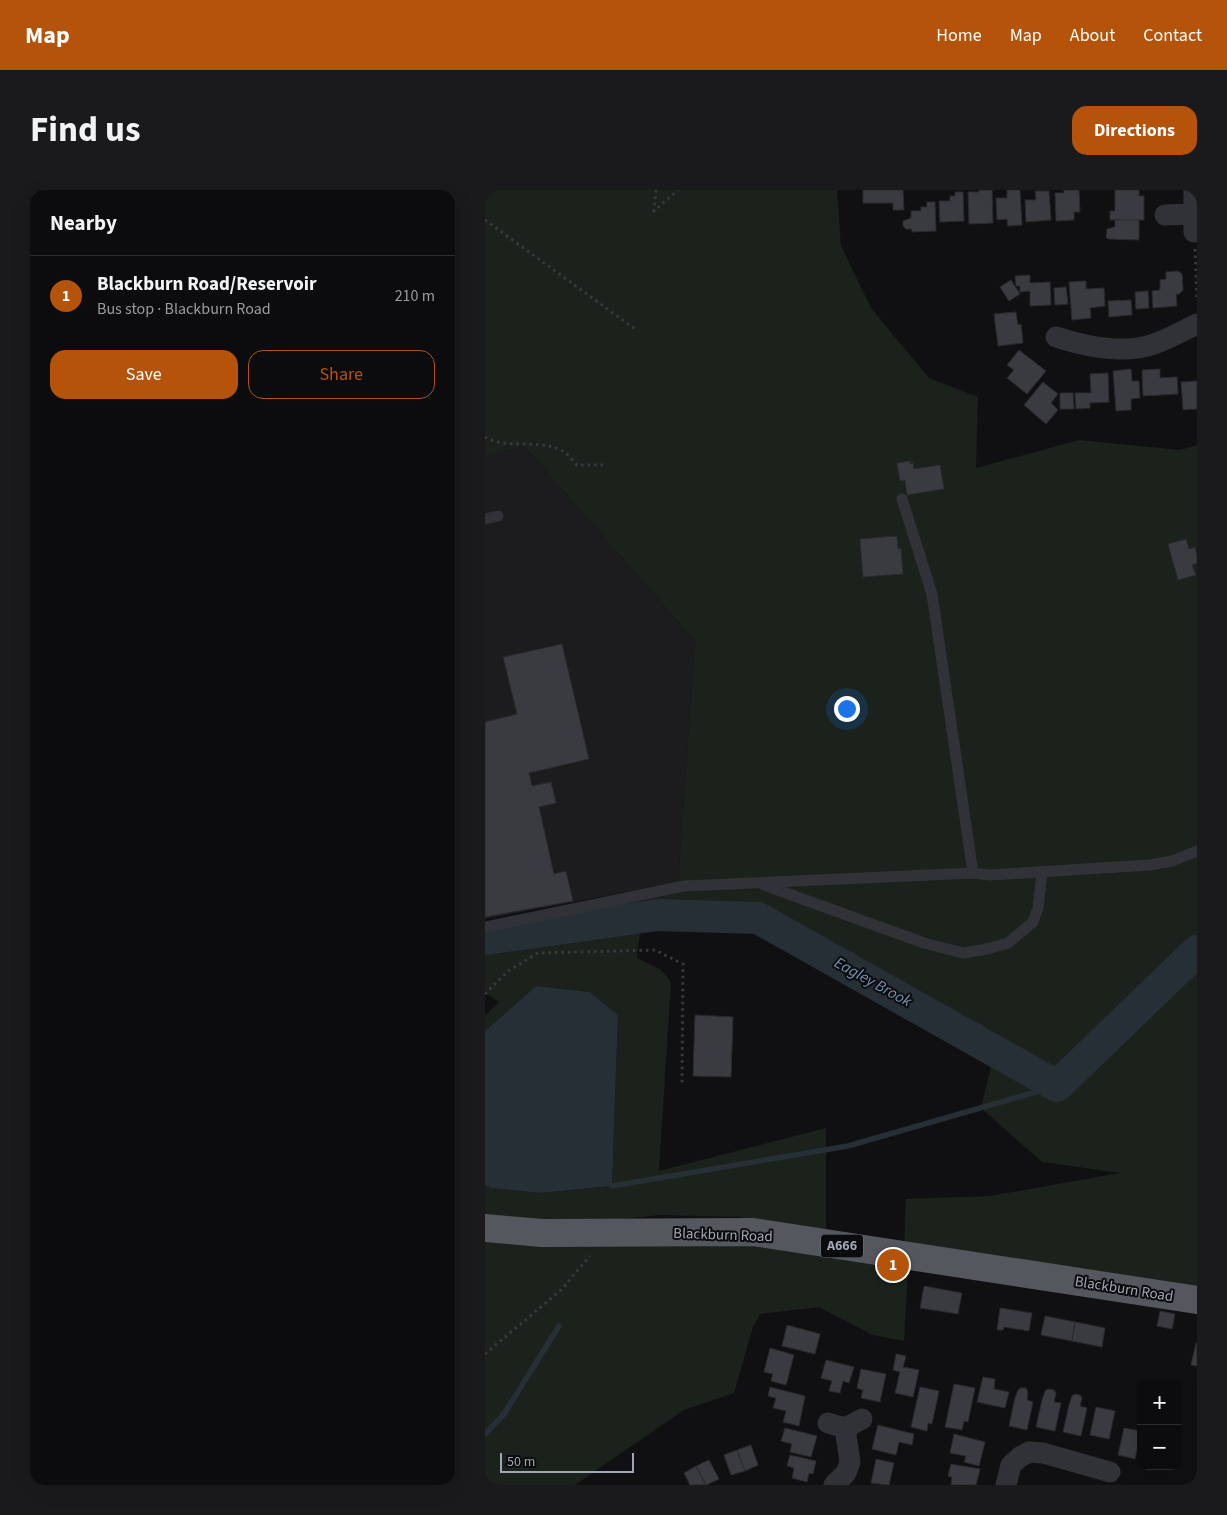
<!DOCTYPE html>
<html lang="en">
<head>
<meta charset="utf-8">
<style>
	body { margin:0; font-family:"Source Sans 3",sans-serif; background:#1a1a1c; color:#f1f3f6 }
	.controls { position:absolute; right:15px; bottom:15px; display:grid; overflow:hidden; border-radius:10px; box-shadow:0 5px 20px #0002 }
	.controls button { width:45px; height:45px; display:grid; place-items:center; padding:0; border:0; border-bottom:1px solid #2c2c2e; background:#0c0c0e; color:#f1f3f6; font:25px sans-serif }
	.scale { position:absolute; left:15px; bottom:12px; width:134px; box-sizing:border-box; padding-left:5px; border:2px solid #a0a6b4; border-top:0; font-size:14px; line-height:18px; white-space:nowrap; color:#a0a6b4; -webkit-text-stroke:4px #0b0b0d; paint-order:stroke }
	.you { position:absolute; left:361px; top:518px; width:18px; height:18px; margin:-12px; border:4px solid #fff; border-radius:50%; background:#1a73e8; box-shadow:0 0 0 8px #1a73e833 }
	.badge { display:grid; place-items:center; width:32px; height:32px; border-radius:50%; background:#b45309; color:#fff; font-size:16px; font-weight:700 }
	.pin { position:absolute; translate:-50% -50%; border:2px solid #fff; box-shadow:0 1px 5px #0006 }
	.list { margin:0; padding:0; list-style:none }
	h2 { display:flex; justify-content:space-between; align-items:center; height:65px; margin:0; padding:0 20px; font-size:21px }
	h2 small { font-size:16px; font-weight:400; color:#9a9b9e }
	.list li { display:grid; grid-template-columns:32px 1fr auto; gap:15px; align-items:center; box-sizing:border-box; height:80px; padding:0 20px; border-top:1px solid #2c2c2e }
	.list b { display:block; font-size:19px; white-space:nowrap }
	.list p { margin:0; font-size:16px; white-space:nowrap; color:#9a9b9e }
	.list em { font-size:16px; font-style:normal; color:#9a9b9e }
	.actions { display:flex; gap:10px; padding:15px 20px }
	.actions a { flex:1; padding:11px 0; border:1px solid #b45309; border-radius:15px; text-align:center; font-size:18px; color:#b45309 }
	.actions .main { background:#b45309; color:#fff }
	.map { position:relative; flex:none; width:712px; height:1295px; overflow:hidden; border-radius:15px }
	header { display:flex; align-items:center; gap:30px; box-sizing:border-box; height:70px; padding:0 25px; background:#b45309; color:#fff }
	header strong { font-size:24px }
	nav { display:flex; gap:28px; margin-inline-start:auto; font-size:18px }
	.intro { display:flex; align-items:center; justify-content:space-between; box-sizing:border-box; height:120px; padding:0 30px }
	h1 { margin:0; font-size:35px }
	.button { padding:12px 22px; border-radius:15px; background:#b45309; color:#fff; font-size:18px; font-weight:700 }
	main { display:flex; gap:30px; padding:0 30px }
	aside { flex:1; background:#0c0c0e; border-radius:15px; box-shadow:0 5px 20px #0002 }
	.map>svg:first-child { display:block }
	.built { fill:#1c1c1f }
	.green { fill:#1a221b }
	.water { fill:#262e36 }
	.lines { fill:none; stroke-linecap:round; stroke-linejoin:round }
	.stream { stroke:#262e36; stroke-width:5.5 }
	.river { stroke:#262e36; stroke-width:32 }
	.building { fill:#3a3b40; stroke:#2a2a2e }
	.path { stroke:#37393e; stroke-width:3; stroke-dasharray:2.5 4; stroke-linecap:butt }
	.service { stroke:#313237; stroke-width:11 }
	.minor { stroke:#313237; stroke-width:21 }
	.trunk { stroke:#55575f; stroke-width:28 }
	.labels { text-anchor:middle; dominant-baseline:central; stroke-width:4; stroke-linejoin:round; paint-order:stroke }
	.shield { fill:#0b0b0d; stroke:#737882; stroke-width:1 }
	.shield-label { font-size:14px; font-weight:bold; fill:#a0a6b4 }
	.street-label { font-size:15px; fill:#a0a6b4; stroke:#0b0b0d }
	.water-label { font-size:16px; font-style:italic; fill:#7493b2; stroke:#0b0b0d }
</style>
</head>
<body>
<header>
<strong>Map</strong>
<nav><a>Home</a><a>Map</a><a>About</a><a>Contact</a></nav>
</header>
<div class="intro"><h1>Find us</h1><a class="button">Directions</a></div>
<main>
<aside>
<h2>Nearby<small></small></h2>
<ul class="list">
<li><span class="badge">1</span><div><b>Blackburn Road/Reservoir</b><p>Bus stop · Blackburn Road</p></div><em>210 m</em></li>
</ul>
<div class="actions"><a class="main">Save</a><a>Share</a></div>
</aside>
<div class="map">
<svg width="712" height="1295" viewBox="0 0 712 1295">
	<rect width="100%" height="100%" fill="#101012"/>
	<!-- built -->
	<polygon class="built" points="39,256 210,451 193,692 0,729 0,266"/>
	<!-- green -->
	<g class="green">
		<polygon points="0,0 352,0 356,56 386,118 444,188 493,207 491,278 594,250 695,260 712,255 712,1098 419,1055 421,1009 505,1006 635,983 557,972 496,918 511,854 291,725 273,719 173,716 8,742 212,699 193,692 210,451 39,256 0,266"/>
		<polygon points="156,735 152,768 176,780 186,792 174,981 341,938 341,1044 256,1027 176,1025 93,1033 0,1026 0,995 7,998 55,1003 127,996 133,825 105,802 51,796 0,841 0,826 14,812 0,803 0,755"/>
		<polygon points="0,1050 282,1051 423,1081 419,1151 387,1145 334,1117 275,1124 268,1137 249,1203 199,1220 90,1295 0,1295"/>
	</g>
	<!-- water -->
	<polygon class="water" points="51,796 105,802 133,825 127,996 55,1003 7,998 0,995 0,841"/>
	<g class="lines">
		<!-- stream -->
		<g class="stream">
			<polyline points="127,996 363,956 572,896"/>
			<polyline points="0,1244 19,1224 74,1136"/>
		</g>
		<!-- river -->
		<polyline class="river" points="0,749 173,725 273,728 572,896 712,761"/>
	</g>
	<!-- building -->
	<g class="building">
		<polygon points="378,0 418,0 419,20 408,20 408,13 378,13"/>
		<polygon points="494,0 507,0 508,33 484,34 483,2 494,2"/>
		<polygon points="522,0 535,0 537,35 523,36 522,29 512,30 511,8 522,8"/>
		<polygon points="579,0 594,0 595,22 589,22 589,30 571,31 570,3 579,3"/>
		<polygon points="630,0 654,0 654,6 659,6 659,30 625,30 625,21 630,21"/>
		<polygon points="550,1 564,1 566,30 541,32 540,10 551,10"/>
		<polygon points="470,2 478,2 479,31 455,32 454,11 465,11 465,6 470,6"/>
		<polygon points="442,12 450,12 451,41 427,42 427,39 421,39 418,36 418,31 426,28 426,21 436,21 436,17 442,17"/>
		<polygon points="630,30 654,30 654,50 624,49 621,48 622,39 630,37"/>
		<polygon points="693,81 697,84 698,100 694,104 691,104 692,116 668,118 667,101 675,100 675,90 681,89 681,82"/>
		<polygon points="545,85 545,93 565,92 566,115 545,116 545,101 535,102 535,96 531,96 530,86"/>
		<polygon points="526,90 535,104 524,111 515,97"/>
		<polygon points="601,91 601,99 619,98 620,116 605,118 606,128 587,130 584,92"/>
		<polygon points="581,97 583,114 570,115 569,98"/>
		<polygon points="663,101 664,118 651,119 650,102"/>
		<polygon points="646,110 647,125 624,127 623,111"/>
		<polygon points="531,122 533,135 536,134 538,153 513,156 509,124"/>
		<polygon points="534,160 561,181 542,204 522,188 529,180 522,175"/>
		<polygon points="646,179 647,191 654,191 655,208 646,209 646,220 631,221 628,181"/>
		<polygon points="675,179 675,188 692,187 693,204 658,206 657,180"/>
		<polygon points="623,183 624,212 605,213 605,218 591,219 590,203 606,203 605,184"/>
		<polygon points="712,191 712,219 698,220 696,192"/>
		<polygon points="558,192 573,204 566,213 573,220 561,234 539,215"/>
		<polygon points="575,203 588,203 589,219 575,219"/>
		<polygon points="425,271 425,274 428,273 429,279 455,275 459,299 422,305 420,290 415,291 412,273"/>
		<polygon points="412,346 413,359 416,358 418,384 378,387 375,349"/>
		<polygon points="701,349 704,359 710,357 712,365 712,373 707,375 711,385 693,390 683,354"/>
		<polygon points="77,454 104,569 44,583 47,596 66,592 71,613 54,617 69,684 81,681 88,711 0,727 0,532 32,524 18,467"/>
		<polygon points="210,825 248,827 246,887 208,886"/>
		<polygon points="439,1096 477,1103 473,1124 435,1118"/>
		<polygon points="515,1118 547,1123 544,1141 519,1137 518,1140 512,1140"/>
		<polygon points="675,1121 690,1124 687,1139 672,1136"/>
		<polygon points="560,1126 590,1132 587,1151 556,1145"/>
		<polygon points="590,1132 620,1138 617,1157 587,1151"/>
		<polygon points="302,1135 335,1144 330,1164 297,1156"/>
		<polygon points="711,1153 712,1153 712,1176 706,1175"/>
		<polygon points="285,1158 309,1165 301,1195 286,1191 288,1184 279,1182"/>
		<polygon points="411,1164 421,1166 418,1177 434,1180 428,1207 410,1203 415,1182 408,1180"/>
		<polygon points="341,1170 369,1177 364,1193 358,1191 355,1203 344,1201 347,1191 336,1188"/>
		<polygon points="376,1179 401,1184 395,1212 376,1208 378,1200 372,1198"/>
		<polygon points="498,1187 510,1189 509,1199 524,1202 520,1218 492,1212"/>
		<polygon points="469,1194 490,1198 483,1232 479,1231 477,1240 460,1237"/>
		<polygon points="285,1197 320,1206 314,1236 298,1232 301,1221 288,1218 291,1208 283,1206"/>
		<polygon points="435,1197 454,1201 447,1234 443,1233 442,1241 426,1237"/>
		<polygon points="536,1198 541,1198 543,1202 542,1210 548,1212 542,1240 524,1236 530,1208 533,1200"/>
		<polygon points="563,1199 569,1200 571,1203 569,1212 576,1213 570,1241 551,1237 557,1210 560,1201"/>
		<polygon points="590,1204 595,1205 597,1208 595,1216 602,1218 596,1246 578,1242 584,1215 587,1206"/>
		<polygon points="611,1217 630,1221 624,1249 605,1245"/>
		<polygon points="393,1235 429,1244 427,1255 414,1252 411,1265 387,1259"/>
		<polygon points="300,1238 332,1246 326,1267 305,1262 307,1254 296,1251"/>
		<polygon points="639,1238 656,1241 650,1269 633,1265"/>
		<polygon points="469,1244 500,1252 494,1276 479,1272 481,1266 465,1263"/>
		<polygon points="266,1255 273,1275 260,1281 252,1260"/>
		<polygon points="252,1260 260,1281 246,1285 239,1265"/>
		<polygon points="305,1265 331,1271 328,1284 324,1283 322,1292 307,1288 309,1278 302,1276"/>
		<polygon points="391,1269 409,1273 404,1295 386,1293"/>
		<polygon points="224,1270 234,1289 221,1295 211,1276"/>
		<polygon points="466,1274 495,1279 491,1295 466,1295 467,1287 463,1286"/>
		<polygon points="211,1276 221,1295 205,1295 199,1283"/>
	</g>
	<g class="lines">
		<!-- path -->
		<g class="path">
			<polyline points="171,0 169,21 193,0"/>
			<polyline points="0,30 150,139"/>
			<polyline points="710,59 712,109"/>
			<path d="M 0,247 C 21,260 54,248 78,261 C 83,264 88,271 92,275 L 119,275"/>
			<polyline points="0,804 23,781 53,763 170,760 198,774 197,896"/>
			<polyline points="0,1164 76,1100 105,1066"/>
		</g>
		<!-- service -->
		<g class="service">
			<polyline points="417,309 447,404 488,683"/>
			<polyline points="0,329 13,326"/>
			<polyline points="279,695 439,753 478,763 502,759 523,753 548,732 553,718 557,682"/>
			<polyline points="0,737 199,696 488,683 505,685 665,675 687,671 712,661"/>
		</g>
		<!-- minor -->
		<g class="minor">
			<polyline points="709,0 709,42"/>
			<polyline points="680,25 709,24"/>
			<path d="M 571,147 C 599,156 637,164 666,155 C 682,150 697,141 712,134"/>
			<polyline points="343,1233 360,1238 377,1229"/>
			<polyline points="349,1295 361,1283 365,1272 360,1238"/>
			<polyline points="521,1295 526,1275 535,1267 544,1262 558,1263 625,1282"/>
		</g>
		<!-- trunk -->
		<polyline class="trunk" points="0,1038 57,1043 268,1042 712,1110"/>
	</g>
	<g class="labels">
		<!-- shield labels -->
		<rect class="shield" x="336" y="1044.5" width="42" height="23" rx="4"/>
		<g class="shield-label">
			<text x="357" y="1056">A666</text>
		</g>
		<!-- street labels -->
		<g class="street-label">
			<text transform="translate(238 1045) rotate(2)">Blackburn Road</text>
			<text transform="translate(639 1099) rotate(9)">Blackburn Road</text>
		</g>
		<!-- water labels -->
		<g class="water-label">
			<text transform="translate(388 792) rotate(29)">Eagley Brook</text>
		</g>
	</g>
</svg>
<div class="controls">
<button>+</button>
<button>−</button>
</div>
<div class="scale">50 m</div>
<div class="you"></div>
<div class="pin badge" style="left:408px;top:1075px">1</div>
</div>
</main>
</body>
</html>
